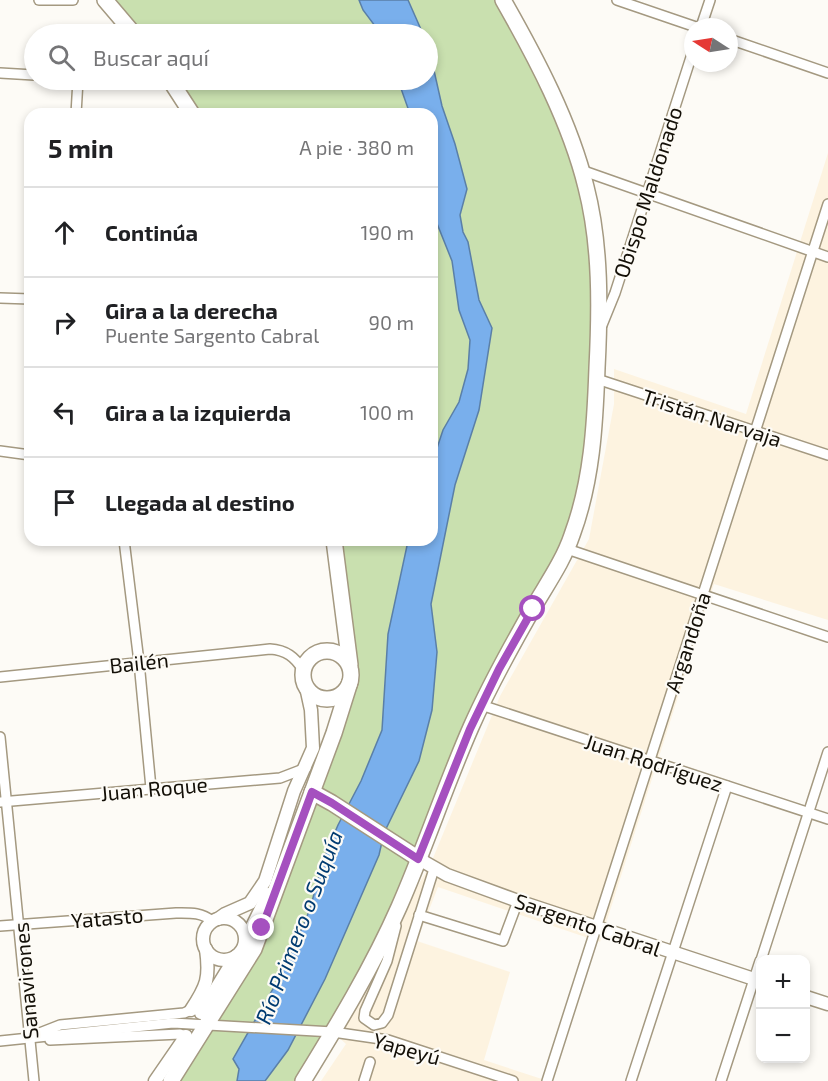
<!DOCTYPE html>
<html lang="es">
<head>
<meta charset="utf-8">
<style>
	body { margin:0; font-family:"Exo 2",sans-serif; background:#f2f2f2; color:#202124 }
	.controls { position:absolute; right:18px; bottom:18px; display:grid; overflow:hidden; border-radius:12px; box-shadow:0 3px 9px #0003 }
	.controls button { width:54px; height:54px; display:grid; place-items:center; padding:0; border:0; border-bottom:2px solid #e0e0e0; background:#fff; color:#202124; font:30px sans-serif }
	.compass { position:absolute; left:684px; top:18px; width:54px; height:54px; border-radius:50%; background:#fff; box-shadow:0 3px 9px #0003; rotate:282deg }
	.stop { position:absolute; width:18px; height:18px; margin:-14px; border:4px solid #a550bf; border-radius:50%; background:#fff }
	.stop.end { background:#a550bf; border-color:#fff; box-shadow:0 2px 6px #0008 }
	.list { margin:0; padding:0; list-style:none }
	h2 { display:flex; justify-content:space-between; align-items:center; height:78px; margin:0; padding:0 24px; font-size:26px }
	h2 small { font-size:20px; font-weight:400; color:#757577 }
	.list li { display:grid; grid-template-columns:39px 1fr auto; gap:18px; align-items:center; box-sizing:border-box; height:90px; padding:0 24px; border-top:2px solid #e0e0e0 }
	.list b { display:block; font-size:22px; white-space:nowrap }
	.list p { margin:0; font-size:20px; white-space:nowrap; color:#757577 }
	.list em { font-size:20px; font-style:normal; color:#757577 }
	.icon { flex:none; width:33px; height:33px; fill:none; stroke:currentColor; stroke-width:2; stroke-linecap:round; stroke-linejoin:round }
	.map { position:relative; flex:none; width:828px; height:1081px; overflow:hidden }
	.search { position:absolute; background:#fff; box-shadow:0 3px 9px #0003; left:24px; top:24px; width:414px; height:66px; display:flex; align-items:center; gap:15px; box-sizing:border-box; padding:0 21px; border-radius:33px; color:#757577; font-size:22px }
	.panel { position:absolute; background:#fff; box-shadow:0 3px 9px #0003; left:24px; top:108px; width:414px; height:438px; border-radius:18px }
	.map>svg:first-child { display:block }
	.built { fill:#fdf3e0 }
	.green { fill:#c9e0af }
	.water { fill:#79afec; stroke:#5a7fa7; stroke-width:1.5 }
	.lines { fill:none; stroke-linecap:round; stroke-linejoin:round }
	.minor-casing { stroke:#a49981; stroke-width:12 }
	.tertiary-casing { stroke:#a49981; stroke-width:15 }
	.primary-casing { stroke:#a49981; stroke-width:18 }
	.minor { stroke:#fff; stroke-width:9 }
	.tertiary { stroke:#fff; stroke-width:12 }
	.primary { stroke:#fff; stroke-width:15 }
	.route { stroke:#a550bf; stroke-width:8 }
	.labels { text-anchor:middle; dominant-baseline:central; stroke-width:4.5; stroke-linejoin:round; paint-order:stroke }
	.street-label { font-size:21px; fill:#130f07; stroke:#fdfbf6 }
	.water-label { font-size:22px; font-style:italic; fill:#003b71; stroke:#fdfbf6 }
</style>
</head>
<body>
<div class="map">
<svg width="828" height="1081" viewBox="0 0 828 1081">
	<rect width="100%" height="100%" fill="#fdfbf6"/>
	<!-- built -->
	<polygon class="built" points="828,153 828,620 714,584 600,942 438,887 417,941 510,972 484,1060 548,1081 321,1081 346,1044 333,1032 431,863 500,696 589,539 614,404 614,369 746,414"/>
	<!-- green -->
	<g class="green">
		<polygon points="105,0 359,0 363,10 381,34 134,34"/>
		<polygon points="408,0 503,0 572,144 597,266 584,500 499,669 419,859 303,1081 265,1081 288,1050 325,979 384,833 419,761 432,710 437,652 431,604 455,485 479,410 492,328 479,300 468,242 463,232 460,216 467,189 455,144 442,106 428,44 428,34 423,34"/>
		<polygon points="170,80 398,80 410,114 192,114"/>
		<polygon points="432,211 452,261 459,310 470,340 468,369 459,402 443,430 432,463"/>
		<polygon points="334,540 408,540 388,634 382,730 361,781 338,825 323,860 310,909 239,1069 237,1081 171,1081 254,949 347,688 350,668"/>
	</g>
	<!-- water -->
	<g class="water">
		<polygon points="359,0 408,0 423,34 381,34 363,10"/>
		<polygon points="428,44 442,106 455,144 467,189 460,215 463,232 468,242 479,300 492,328 479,410 455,485 431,604 437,652 432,710 419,761 384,833 379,855 325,979 288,1050 265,1081 237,1081 239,1069 233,1059 278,980 296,942 310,909 323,860 338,825 361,781 382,730 388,634 408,541 432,540 432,463 443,430 459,402 468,369 470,340 459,310 452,261 432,211 432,114 410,114 398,80 428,80"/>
	</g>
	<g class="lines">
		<defs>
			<g id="minor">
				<polyline points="39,0 73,0"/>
				<polyline points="617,0 696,27"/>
				<polyline points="701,27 710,0"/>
				<polyline points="729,39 828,73"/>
				<polyline points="0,73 34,75"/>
				<polyline points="76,114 78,80"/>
				<polyline points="581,170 828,257"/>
				<polyline points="0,298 30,299"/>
				<polyline points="602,325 615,293 693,51"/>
				<polyline points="597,379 828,455"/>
				<polyline points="0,451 30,455"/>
				<polyline points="124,540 139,662 151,788"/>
				<polyline points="567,549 828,637"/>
				<path d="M 0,677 L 270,649 C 286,650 295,657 303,670"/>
				<polyline points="481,705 828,819"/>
				<polyline points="0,737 34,1081"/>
				<polyline points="0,802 280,778 306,768"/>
				<polyline points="419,915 503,941 518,901"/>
				<path d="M 0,926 L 176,913 C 190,913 201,912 212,921"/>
				<polyline points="396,926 387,961 365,1011 364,1018 374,1025 382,1023 388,1015 434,869"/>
				<polyline points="761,960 828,752"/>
				<polyline points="37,1034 60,1025 184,1013 191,1010"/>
				<polyline points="50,1040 180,1034 186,1036"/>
				<polyline points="0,1041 173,1023 333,1032 388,1040 513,1081"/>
				<polyline points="364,1081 370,1062"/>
				<polyline points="547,1081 828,204"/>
				<polyline points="631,1081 727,786"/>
				<polyline points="721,1081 760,961"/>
			</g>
			<g id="tertiary">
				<polyline points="419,859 447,875 518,901 760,981"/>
				<circle cx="224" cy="939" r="21"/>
				<polyline points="218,919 225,914 250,903 265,881 294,791 313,748 311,710 306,687"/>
				<polyline points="246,939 268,894"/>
				<polyline points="806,997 828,1004"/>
				<path d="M 191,1010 C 207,986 210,978 206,949"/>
				<polyline points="201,1013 236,956"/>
				<polyline points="155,1081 186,1036"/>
			</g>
			<g id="primary">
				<polyline points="105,0 134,34"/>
				<polyline points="170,80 192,114"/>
				<polyline points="334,540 350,665"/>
				<circle cx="327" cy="675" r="24"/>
				<polyline points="312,792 332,803 419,859"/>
				<polyline points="171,1081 254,949 334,733 350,682"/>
				<path d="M 303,1081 C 338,1024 372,968 399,907 C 425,848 445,786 471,727 C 490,684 513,643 536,603 C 549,581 564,559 572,535 C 592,481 595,425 597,368 C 600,309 601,245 586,187 C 570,122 536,58 503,0"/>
			</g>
		</defs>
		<!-- minor casing -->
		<use href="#minor" class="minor-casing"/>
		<!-- tertiary casing -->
		<use href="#tertiary" class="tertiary-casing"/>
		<!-- primary casing -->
		<use href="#primary" class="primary-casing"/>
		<!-- minor -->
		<use href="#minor" class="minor"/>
		<!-- tertiary -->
		<use href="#tertiary" class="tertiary"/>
		<!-- primary -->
		<use href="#primary" class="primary"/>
	</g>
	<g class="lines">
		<!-- route -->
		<polyline class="route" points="262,928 312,792 332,803 418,859 470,729 499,669 533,609"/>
	</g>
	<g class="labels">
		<!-- street labels -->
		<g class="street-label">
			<text transform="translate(647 192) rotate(-72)">Obispo Maldonado</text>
			<text transform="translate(712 417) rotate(18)">Tristán Narvaja</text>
			<text transform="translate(687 642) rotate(-72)">Argandoña</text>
			<text transform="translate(139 662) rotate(-6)">Bailén</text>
			<text transform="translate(654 762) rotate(18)">Juan Rodríguez</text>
			<text transform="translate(154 788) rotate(-5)">Juan Roque</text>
			<text transform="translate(107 917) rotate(-5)">Yatasto</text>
			<text transform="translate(588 924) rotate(19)">Sargento Cabral</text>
			<text transform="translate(25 981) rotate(-95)">Sanavirones</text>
			<text transform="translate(407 1048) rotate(16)">Yapeyú</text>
		</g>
		<!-- water labels -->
		<g class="water-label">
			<text transform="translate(298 927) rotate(-69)">Río Primero o Suquía</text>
		</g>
	</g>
</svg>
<div class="controls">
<button>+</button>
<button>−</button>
</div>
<svg class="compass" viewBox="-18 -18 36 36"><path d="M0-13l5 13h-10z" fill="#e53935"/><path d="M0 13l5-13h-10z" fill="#757577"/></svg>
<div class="stop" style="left:533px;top:609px"></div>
<div class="stop end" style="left:262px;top:928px"></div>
<div class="search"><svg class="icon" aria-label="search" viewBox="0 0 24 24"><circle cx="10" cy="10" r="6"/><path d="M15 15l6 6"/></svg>Buscar aquí</div>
<section class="panel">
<h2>5 min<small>A pie · 380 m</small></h2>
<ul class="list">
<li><svg class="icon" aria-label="ahead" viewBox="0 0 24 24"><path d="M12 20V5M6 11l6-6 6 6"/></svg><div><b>Continúa</b></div><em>190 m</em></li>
<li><svg class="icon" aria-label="right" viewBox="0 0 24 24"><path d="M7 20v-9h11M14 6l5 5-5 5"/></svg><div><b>Gira a la derecha</b><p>Puente Sargento Cabral</p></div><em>90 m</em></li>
<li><svg class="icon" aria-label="left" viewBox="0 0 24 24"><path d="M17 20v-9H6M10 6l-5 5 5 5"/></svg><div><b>Gira a la izquierda</b></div><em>100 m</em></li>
<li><svg class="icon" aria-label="arrive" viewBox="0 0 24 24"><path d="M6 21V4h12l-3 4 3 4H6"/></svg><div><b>Llegada al destino</b></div></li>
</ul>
</section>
</div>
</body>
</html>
